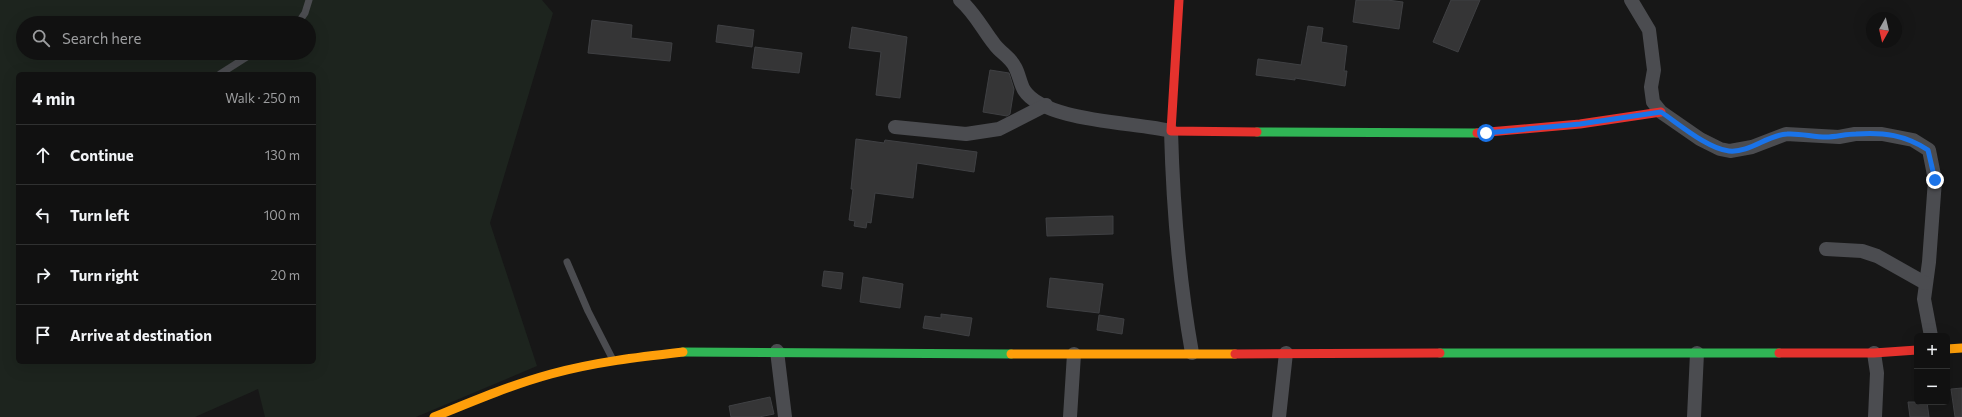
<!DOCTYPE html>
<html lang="en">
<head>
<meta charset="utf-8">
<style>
	body { margin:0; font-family:Commissioner,sans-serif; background:#1e1f1f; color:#f1f3f6 }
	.controls { position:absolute; right:12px; bottom:12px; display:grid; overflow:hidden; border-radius:6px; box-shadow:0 4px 16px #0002 }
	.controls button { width:36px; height:36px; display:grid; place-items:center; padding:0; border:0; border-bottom:1px solid #303131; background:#111; color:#f1f3f6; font:20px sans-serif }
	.compass { position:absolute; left:1866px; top:12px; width:36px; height:36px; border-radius:50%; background:#111; box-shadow:0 4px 16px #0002; rotate:188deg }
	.stop { position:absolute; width:12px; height:12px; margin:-9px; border:3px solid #1a73e8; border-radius:50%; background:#fff }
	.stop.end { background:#1a73e8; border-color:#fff; box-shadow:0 1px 4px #0008 }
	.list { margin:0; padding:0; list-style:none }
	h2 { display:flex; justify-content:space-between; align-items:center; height:52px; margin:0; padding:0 16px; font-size:17px }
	h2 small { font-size:13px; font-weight:400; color:#9c9d9f }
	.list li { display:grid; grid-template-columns:26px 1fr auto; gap:12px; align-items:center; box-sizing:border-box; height:60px; padding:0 16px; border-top:1px solid #303131 }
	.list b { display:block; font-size:15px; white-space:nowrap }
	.list em { font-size:13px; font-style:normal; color:#9c9d9f }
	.icon { flex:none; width:22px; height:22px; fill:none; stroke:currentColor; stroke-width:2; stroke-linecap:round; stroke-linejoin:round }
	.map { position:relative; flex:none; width:1962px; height:417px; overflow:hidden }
	.search { position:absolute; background:#111; box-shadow:0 4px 16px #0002; left:16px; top:16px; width:300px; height:44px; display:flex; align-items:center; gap:10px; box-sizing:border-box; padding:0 14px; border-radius:22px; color:#9c9d9f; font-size:15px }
	.panel { position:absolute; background:#111; box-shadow:0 4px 16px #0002; left:16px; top:72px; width:300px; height:292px; border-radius:6px }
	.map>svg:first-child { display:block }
	.green { fill:#1d241e; fill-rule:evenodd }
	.building { fill:#353536; stroke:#3f4043 }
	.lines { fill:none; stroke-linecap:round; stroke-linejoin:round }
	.lane { stroke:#4b4c50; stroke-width:7 }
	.street { stroke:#4b4c50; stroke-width:14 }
	.fast { stroke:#30b455; stroke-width:9 }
	.slow { stroke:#ff9f0a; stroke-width:9 }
	.jam { stroke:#e5322d; stroke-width:9 }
	.route { stroke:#1a73e8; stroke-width:5 }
</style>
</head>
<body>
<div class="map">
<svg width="1962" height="417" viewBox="0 0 1962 417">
	<rect width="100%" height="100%" fill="#171717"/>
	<!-- green -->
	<path class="green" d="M 0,0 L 542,0 L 553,13 L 490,223 L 537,366 L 416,417 L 265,417 L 258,389 L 195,417 L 0,417 ZM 23,23 L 309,23 L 309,53 L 23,53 ZM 18,74 L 314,74 L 314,362 L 18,362 Z"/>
	<!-- building -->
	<g class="building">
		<polygon points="1356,0 1387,0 1403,2 1399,29 1353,22"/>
		<polygon points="1451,0 1480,0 1458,52 1433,42"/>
		<polygon points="592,20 632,25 631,38 672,43 670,61 588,53"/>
		<polygon points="718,25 754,30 752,47 716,42"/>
		<polygon points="1308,26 1323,28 1321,42 1347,46 1344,71 1347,71 1345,86 1295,78 1295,80 1256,75 1258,59 1301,65"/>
		<polygon points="852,27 907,37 900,98 876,95 881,52 849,48"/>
		<polygon points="755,47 802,53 799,73 752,68"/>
		<polygon points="990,70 1009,73 1010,76 1014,89 1010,114 1007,116 983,112"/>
		<polygon points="856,139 884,143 885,140 977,152 974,172 917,163 913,198 875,193 871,223 867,222 866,228 854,226 855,221 849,220 853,189 851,189"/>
		<polygon points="1113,216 1113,234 1047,236 1046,218"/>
		<polygon points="824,271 843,273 841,289 822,286"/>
		<polygon points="863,277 903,284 900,308 860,302"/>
		<polygon points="1050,278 1103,284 1099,313 1047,307"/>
		<polygon points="941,314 972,318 969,336 923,328 925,316 941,318"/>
		<polygon points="1099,315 1124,319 1122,334 1097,330"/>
		<polygon points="1962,388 1962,417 1955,417 1951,389"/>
		<polygon points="770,397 774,414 759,417 731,417 729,406"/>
		<polygon points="1908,402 1927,402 1929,417 1910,417"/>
	</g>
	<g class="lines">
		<!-- lane -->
		<g class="lane">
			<polyline points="298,23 305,13 309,0"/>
			<polyline points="220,74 253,53"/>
			<polyline points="567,262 588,311 612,358"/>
		</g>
		<!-- street -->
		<g class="street">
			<path d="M 960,0 C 975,13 983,30 995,45 C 1001,53 1011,58 1015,67 C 1019,74 1020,83 1024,90 C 1044,122 1136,122 1171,131 C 1173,205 1179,280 1192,353"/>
			<polyline points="1631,0 1649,30 1654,70 1651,87 1653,102 1661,112 1700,139 1720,149 1730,151 1752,147 1786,134 1839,137 1855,134 1882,134 1913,140 1929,150 1935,180 1929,262 1924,299 1931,336"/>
			<polyline points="895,127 966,134 999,129 1046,105"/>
			<polyline points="1826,249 1862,251 1877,256 1925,283"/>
			<polyline points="777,351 785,417"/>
			<polyline points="1874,353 1877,373 1875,417"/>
			<polyline points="1070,417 1074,354"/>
			<polyline points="1279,417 1286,353"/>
			<polyline points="1694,417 1697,353"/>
		</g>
		<!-- fast -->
		<g class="fast">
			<polyline points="1257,132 1477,133"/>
			<polyline points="683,352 1011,354"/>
			<polyline points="1440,353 1779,353"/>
		</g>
		<!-- slow -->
		<g class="slow">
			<polyline points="1947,349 1962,348"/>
			<polyline points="1011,354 1235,354"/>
			<path d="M 434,417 C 473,401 511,385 551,374 C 595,362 639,357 683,352"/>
		</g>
		<!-- jam -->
		<g class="jam">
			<polyline points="1179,0 1171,131 1257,132"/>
			<polyline points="1477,133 1580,124 1661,112"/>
			<polyline points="1779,353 1874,353 1917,350"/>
			<polyline points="1235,354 1440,353"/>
		</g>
	</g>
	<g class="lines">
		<!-- route -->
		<path class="route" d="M 1486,133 L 1580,124 L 1661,112 C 1679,124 1708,149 1729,151 C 1750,153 1767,135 1787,134 C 1800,133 1813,137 1826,137 C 1836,137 1846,134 1856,134 C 1884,132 1905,135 1928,150 L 1935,180"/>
	</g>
</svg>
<div class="controls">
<button>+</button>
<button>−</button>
</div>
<svg class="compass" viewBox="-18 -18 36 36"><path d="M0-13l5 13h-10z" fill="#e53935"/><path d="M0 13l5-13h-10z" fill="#9c9d9f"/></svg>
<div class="stop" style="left:1486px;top:133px"></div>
<div class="stop end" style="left:1935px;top:180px"></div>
<div class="search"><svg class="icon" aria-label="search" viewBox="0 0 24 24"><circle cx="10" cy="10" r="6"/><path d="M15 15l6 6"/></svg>Search here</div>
<section class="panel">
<h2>4 min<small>Walk · 250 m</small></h2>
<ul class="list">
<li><svg class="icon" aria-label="ahead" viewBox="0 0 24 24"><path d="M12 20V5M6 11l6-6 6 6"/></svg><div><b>Continue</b></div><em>130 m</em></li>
<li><svg class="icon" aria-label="left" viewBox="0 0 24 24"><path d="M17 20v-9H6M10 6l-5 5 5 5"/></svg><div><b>Turn left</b></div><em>100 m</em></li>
<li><svg class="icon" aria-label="right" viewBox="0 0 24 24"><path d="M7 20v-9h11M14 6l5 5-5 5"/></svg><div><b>Turn right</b></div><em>20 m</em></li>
<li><svg class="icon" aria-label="arrive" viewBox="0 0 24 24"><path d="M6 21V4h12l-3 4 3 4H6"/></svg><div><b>Arrive at destination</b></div></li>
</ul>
</section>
</div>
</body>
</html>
